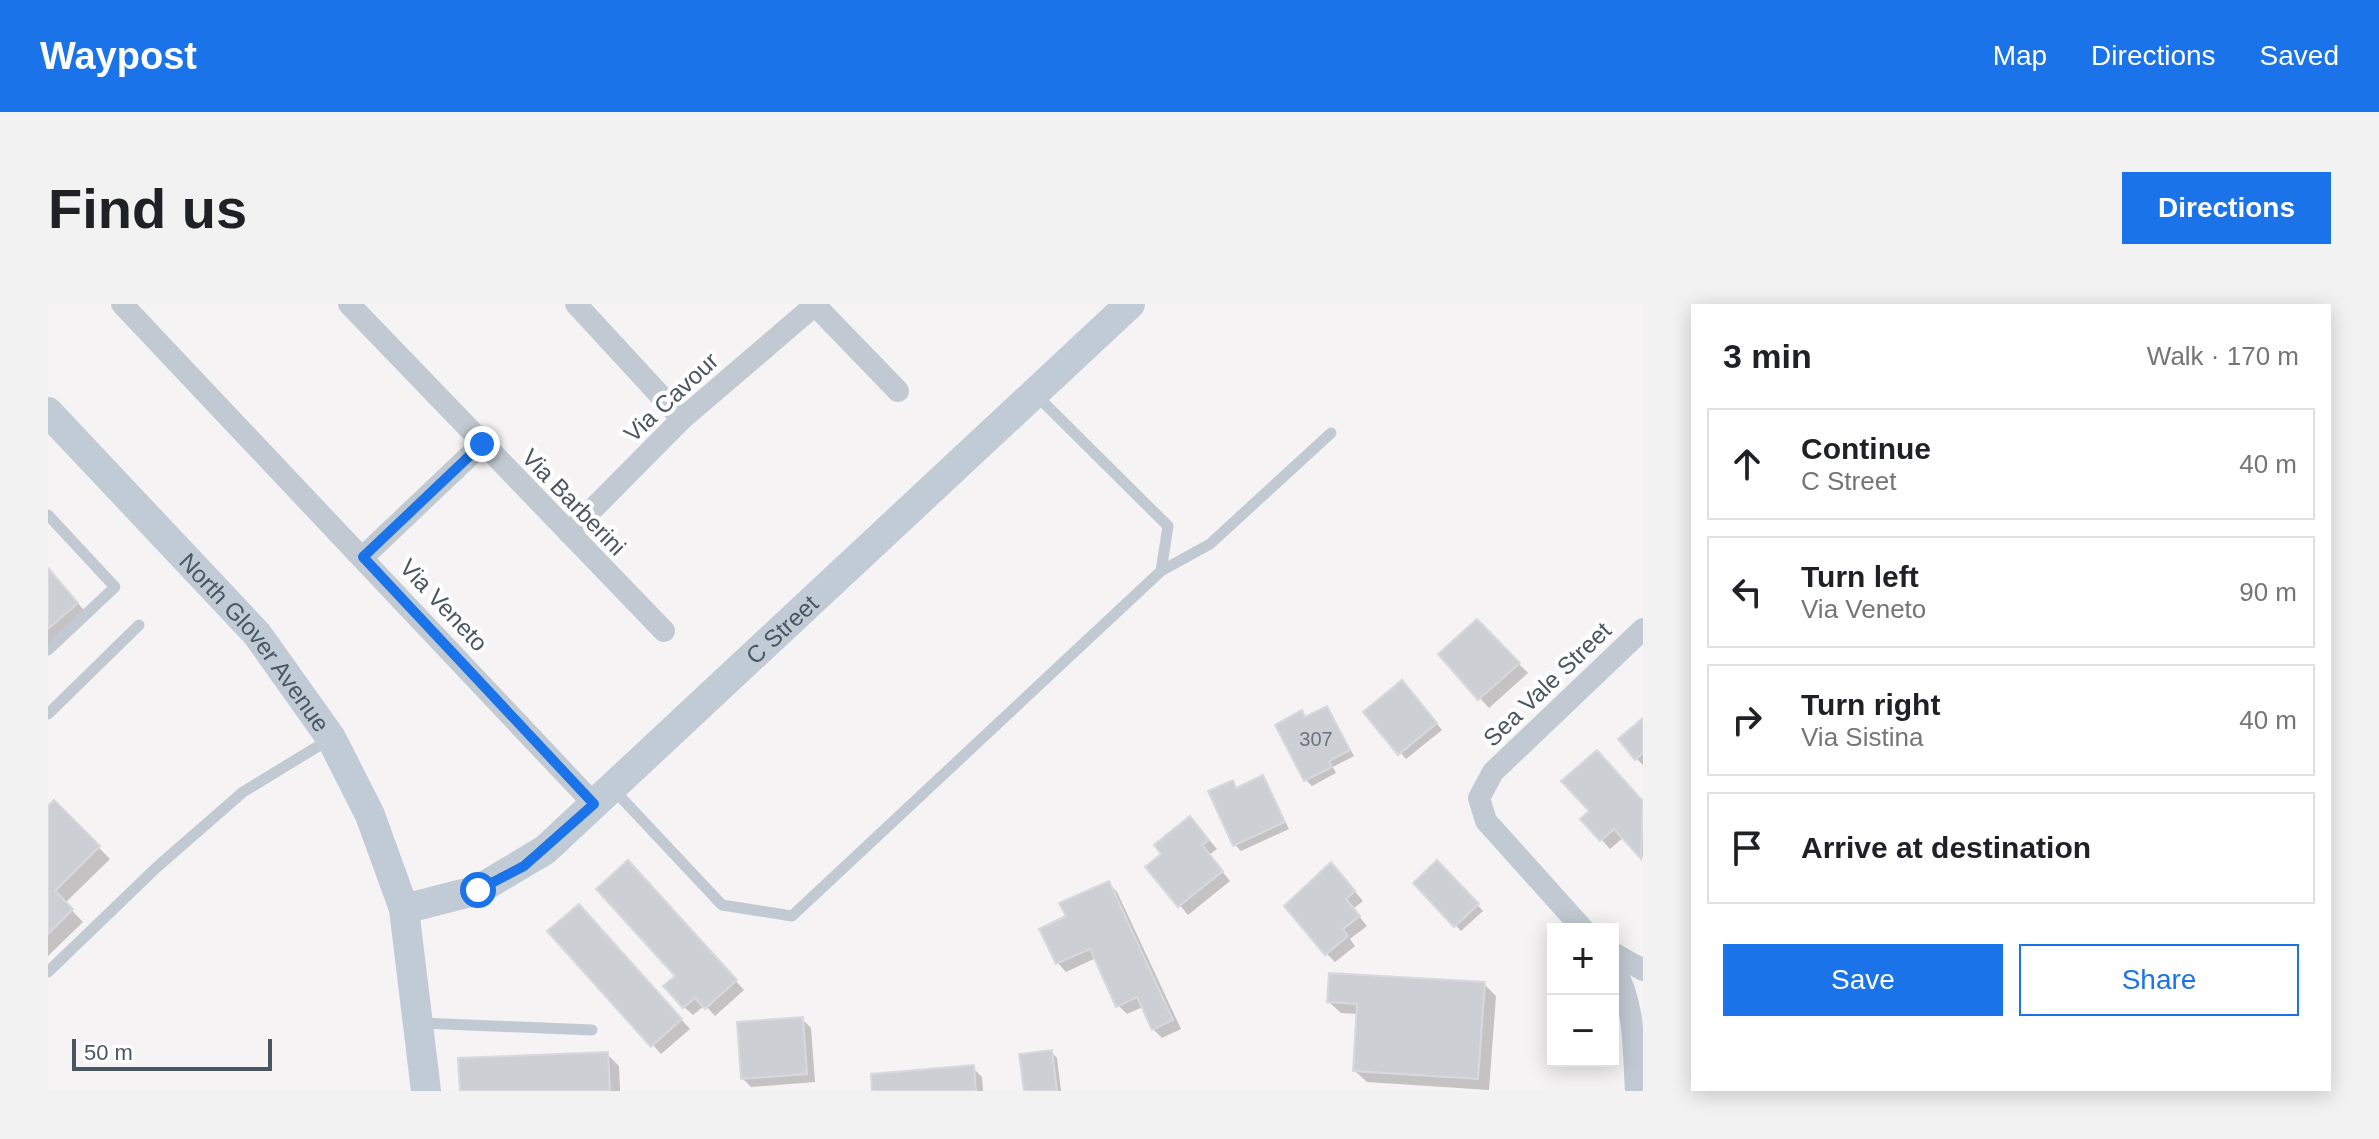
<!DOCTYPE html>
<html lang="en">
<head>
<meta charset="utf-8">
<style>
	body { margin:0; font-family:Helvetica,sans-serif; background:#f2f2f2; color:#202124 }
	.controls { position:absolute; right:24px; bottom:24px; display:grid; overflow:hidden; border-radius:0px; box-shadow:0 4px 20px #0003 }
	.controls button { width:72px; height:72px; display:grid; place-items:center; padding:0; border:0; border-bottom:2px solid #e0e0e0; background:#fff; color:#202124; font:40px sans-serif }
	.scale { position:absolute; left:24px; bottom:20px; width:200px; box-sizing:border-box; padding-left:8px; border:4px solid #4a5661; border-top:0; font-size:22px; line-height:28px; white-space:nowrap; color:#4a5661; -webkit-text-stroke:6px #fff; paint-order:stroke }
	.stop { position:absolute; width:24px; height:24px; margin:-18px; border:6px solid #1a73e8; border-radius:50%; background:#fff }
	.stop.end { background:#1a73e8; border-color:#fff; box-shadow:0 2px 8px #0008 }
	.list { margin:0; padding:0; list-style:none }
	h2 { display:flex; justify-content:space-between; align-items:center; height:104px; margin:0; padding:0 32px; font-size:34px }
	h2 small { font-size:26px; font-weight:400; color:#757577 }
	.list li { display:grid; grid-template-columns:52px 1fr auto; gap:24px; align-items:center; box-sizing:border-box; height:112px; margin:0 16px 16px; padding:0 16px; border:2px solid #e0e0e0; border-radius:0px }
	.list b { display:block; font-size:30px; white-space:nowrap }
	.list p { margin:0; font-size:26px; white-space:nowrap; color:#757577 }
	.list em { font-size:26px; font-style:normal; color:#757577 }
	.actions { display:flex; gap:16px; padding:24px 32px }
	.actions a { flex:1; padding:18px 0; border:2px solid #1a73e8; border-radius:0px; text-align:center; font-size:28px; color:#1a73e8 }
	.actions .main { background:#1a73e8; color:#fff }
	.icon { flex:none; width:44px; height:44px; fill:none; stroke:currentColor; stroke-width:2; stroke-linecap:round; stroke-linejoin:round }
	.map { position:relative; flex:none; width:1595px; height:787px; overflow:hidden; border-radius:0px }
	header { display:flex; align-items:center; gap:48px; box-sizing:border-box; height:112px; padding:0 40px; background:#1a73e8; color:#fff }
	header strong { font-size:38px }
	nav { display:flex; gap:44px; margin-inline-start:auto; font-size:28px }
	.intro { display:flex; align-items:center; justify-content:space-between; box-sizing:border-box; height:192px; padding:0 48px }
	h1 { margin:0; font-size:56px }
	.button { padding:20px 36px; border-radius:0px; background:#1a73e8; color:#fff; font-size:28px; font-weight:700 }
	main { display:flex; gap:48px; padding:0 48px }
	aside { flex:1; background:#fff; border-radius:0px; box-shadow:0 4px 20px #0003 }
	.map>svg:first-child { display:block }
	.shadow { fill:#0003 }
	.building { fill:#cdcfd5; stroke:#d7d9de; stroke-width:2 }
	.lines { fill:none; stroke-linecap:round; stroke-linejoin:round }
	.lane { stroke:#c1cad2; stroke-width:11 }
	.street { stroke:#c1cad2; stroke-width:22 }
	.secondary { stroke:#c1cbd6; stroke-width:30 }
	.route { stroke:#1a73e8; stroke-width:10 }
	.labels { text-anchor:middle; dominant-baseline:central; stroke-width:8; stroke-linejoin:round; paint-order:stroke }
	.number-label { font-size:20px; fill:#6b747e }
	.street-label { font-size:24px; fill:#4a5661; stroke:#fff }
</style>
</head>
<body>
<header>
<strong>Waypost</strong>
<nav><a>Map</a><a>Directions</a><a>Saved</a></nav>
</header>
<div class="intro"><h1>Find us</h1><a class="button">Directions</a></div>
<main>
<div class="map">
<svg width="1595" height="787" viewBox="0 0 1595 787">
	<rect width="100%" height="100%" fill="#f5f3f3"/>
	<!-- shadow -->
	<g class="shadow">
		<polygon points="0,265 41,312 0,347"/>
		<polygon points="1429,318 1480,369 1441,404 1392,350"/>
		<polygon points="1360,384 1394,426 1358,455 1318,408"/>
		<polygon points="1279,404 1306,452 1285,463 1288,469 1264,482 1258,476 1254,409 1259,414"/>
		<polygon points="1595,417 1595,461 1588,454"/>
		<polygon points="1557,457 1595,499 1595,554 1576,533 1562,545 1535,515 1544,507"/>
		<polygon points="1215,474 1241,525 1193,547 1187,541 1184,478 1190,485"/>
		<polygon points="6,498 62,555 17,599 35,618 0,652 0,505"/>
		<polygon points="1151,524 1169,545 1161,551 1182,577 1140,611 1100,563"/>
		<polygon points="1389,559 1435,607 1413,627 1368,579"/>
		<polygon points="588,568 696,686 667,712 657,701 645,711 636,703 630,672"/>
		<polygon points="1291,569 1315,597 1305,605 1319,622 1302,635 1307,642 1287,658 1278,649"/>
		<polygon points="1060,579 1069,588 1133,725 1114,734 1105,725 1095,703 1079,710 1070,701 1048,654 1018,668 1010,659 1020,613"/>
		<polygon points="539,611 642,725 613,750 605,741"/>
		<polygon points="1436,680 1448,692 1441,786 1319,778 1307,767 1311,710 1293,709 1281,698"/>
		<polygon points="754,715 763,724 767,778 703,783 694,774"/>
		<polygon points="1003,748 1009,754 1013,787 978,787"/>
		<polygon points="560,751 571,762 572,787 414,787"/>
		<polygon points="925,764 934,773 935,787 826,787"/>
	</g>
	<!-- building -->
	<g class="building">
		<polygon points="0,264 30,299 0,325"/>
		<polygon points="1429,315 1472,359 1430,396 1390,350"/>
		<polygon points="1354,376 1389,419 1350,451 1315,408"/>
		<polygon points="1279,402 1302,446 1281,457 1284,463 1256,477 1227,421 1254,406 1257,413"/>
		<polygon points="1595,414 1595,449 1587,456 1570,435"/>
		<polygon points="1549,446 1595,497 1593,555 1566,525 1552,537 1532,515 1541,507 1513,477"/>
		<polygon points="1215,471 1237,518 1185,542 1160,487 1185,476 1188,484"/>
		<polygon points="6,496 52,542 7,587 25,605 0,630 0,502"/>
		<polygon points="1142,512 1161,536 1154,541 1175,567 1130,603 1097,563 1113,550 1106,541"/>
		<polygon points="580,556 689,676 657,705 647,694 635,704 615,682 627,672 548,585"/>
		<polygon points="1389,556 1431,600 1406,623 1365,579"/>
		<polygon points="1283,558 1307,587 1298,595 1312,612 1295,625 1300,632 1277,651 1236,602"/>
		<polygon points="1061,577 1125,716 1104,726 1089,693 1068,703 1042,645 1008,660 991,625 1018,612 1011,599"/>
		<polygon points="531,600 634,715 603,743 499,627"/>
		<polygon points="1281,669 1437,678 1430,775 1305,767 1309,700 1279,698"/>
		<polygon points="755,713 759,770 693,775 689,718"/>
		<polygon points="1004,746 1009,787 976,787 971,750"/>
		<polygon points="560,748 562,787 412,787 410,754"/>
		<polygon points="926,761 928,787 824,787 823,770"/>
	</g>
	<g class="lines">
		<!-- lane -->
		<g class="lane">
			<polyline points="0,211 67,283 0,346"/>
			<polyline points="1113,267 1162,240 1283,129"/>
			<polyline points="0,410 91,321"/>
			<polyline points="566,486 674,601 744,612 1113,267 1120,222 988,91"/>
			<polyline points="0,668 109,563 195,488 282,435"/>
			<polyline points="373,719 544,726"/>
		</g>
		<!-- street -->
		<g class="street">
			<polyline points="74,0 546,500"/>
			<polyline points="301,0 616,327"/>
			<polyline points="528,0 634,115"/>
			<polyline points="766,0 850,87"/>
			<polyline points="521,229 634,115 767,1"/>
			<polyline points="315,253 434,140"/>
			<polyline points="1535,625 1438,517 1431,494 1445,468 1595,325"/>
			<polyline points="1565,649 1595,666"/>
			<path d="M 1565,662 C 1588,700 1585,744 1588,787"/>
		</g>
		<!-- secondary -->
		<g class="secondary">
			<path id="s1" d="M 0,108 L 209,330 L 283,434 L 322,511 L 356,605 L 378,787"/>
			<path id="s2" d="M 356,605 L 430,586 L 497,546 L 1082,0"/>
		</g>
	</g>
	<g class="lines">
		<!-- route -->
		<polyline class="route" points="430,586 476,562 546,500 315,253 434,140"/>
	</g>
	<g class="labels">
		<!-- number labels -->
		<g class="number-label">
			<text x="1268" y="435">307</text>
		</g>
		<!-- street labels -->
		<g class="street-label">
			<text transform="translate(623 93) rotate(-43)">Via Cavour</text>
			<text transform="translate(526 198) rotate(46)">Via Barberini</text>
			<text transform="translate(396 301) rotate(47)">Via Veneto</text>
			<text stroke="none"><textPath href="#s2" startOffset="478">C Street</textPath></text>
			<text stroke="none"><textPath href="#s1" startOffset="310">North Glover Avenue</textPath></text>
			<text transform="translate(1499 380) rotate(-44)">Sea Vale Street</text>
		</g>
	</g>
</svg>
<div class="controls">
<button>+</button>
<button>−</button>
</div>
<div class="scale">50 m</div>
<div class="stop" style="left:430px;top:586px"></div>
<div class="stop end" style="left:434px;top:140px"></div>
</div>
<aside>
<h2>3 min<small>Walk · 170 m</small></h2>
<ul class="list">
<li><svg class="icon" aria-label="ahead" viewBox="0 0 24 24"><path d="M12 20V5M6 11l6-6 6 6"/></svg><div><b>Continue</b><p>C Street</p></div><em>40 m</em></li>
<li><svg class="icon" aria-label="left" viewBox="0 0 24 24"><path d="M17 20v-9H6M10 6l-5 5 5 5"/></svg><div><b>Turn left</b><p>Via Veneto</p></div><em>90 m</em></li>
<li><svg class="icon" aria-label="right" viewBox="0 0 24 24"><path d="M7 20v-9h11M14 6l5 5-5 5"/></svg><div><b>Turn right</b><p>Via Sistina</p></div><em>40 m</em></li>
<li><svg class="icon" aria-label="arrive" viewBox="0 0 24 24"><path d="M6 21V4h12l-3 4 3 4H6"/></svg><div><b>Arrive at destination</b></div></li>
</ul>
<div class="actions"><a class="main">Save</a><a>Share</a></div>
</aside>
</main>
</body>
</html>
